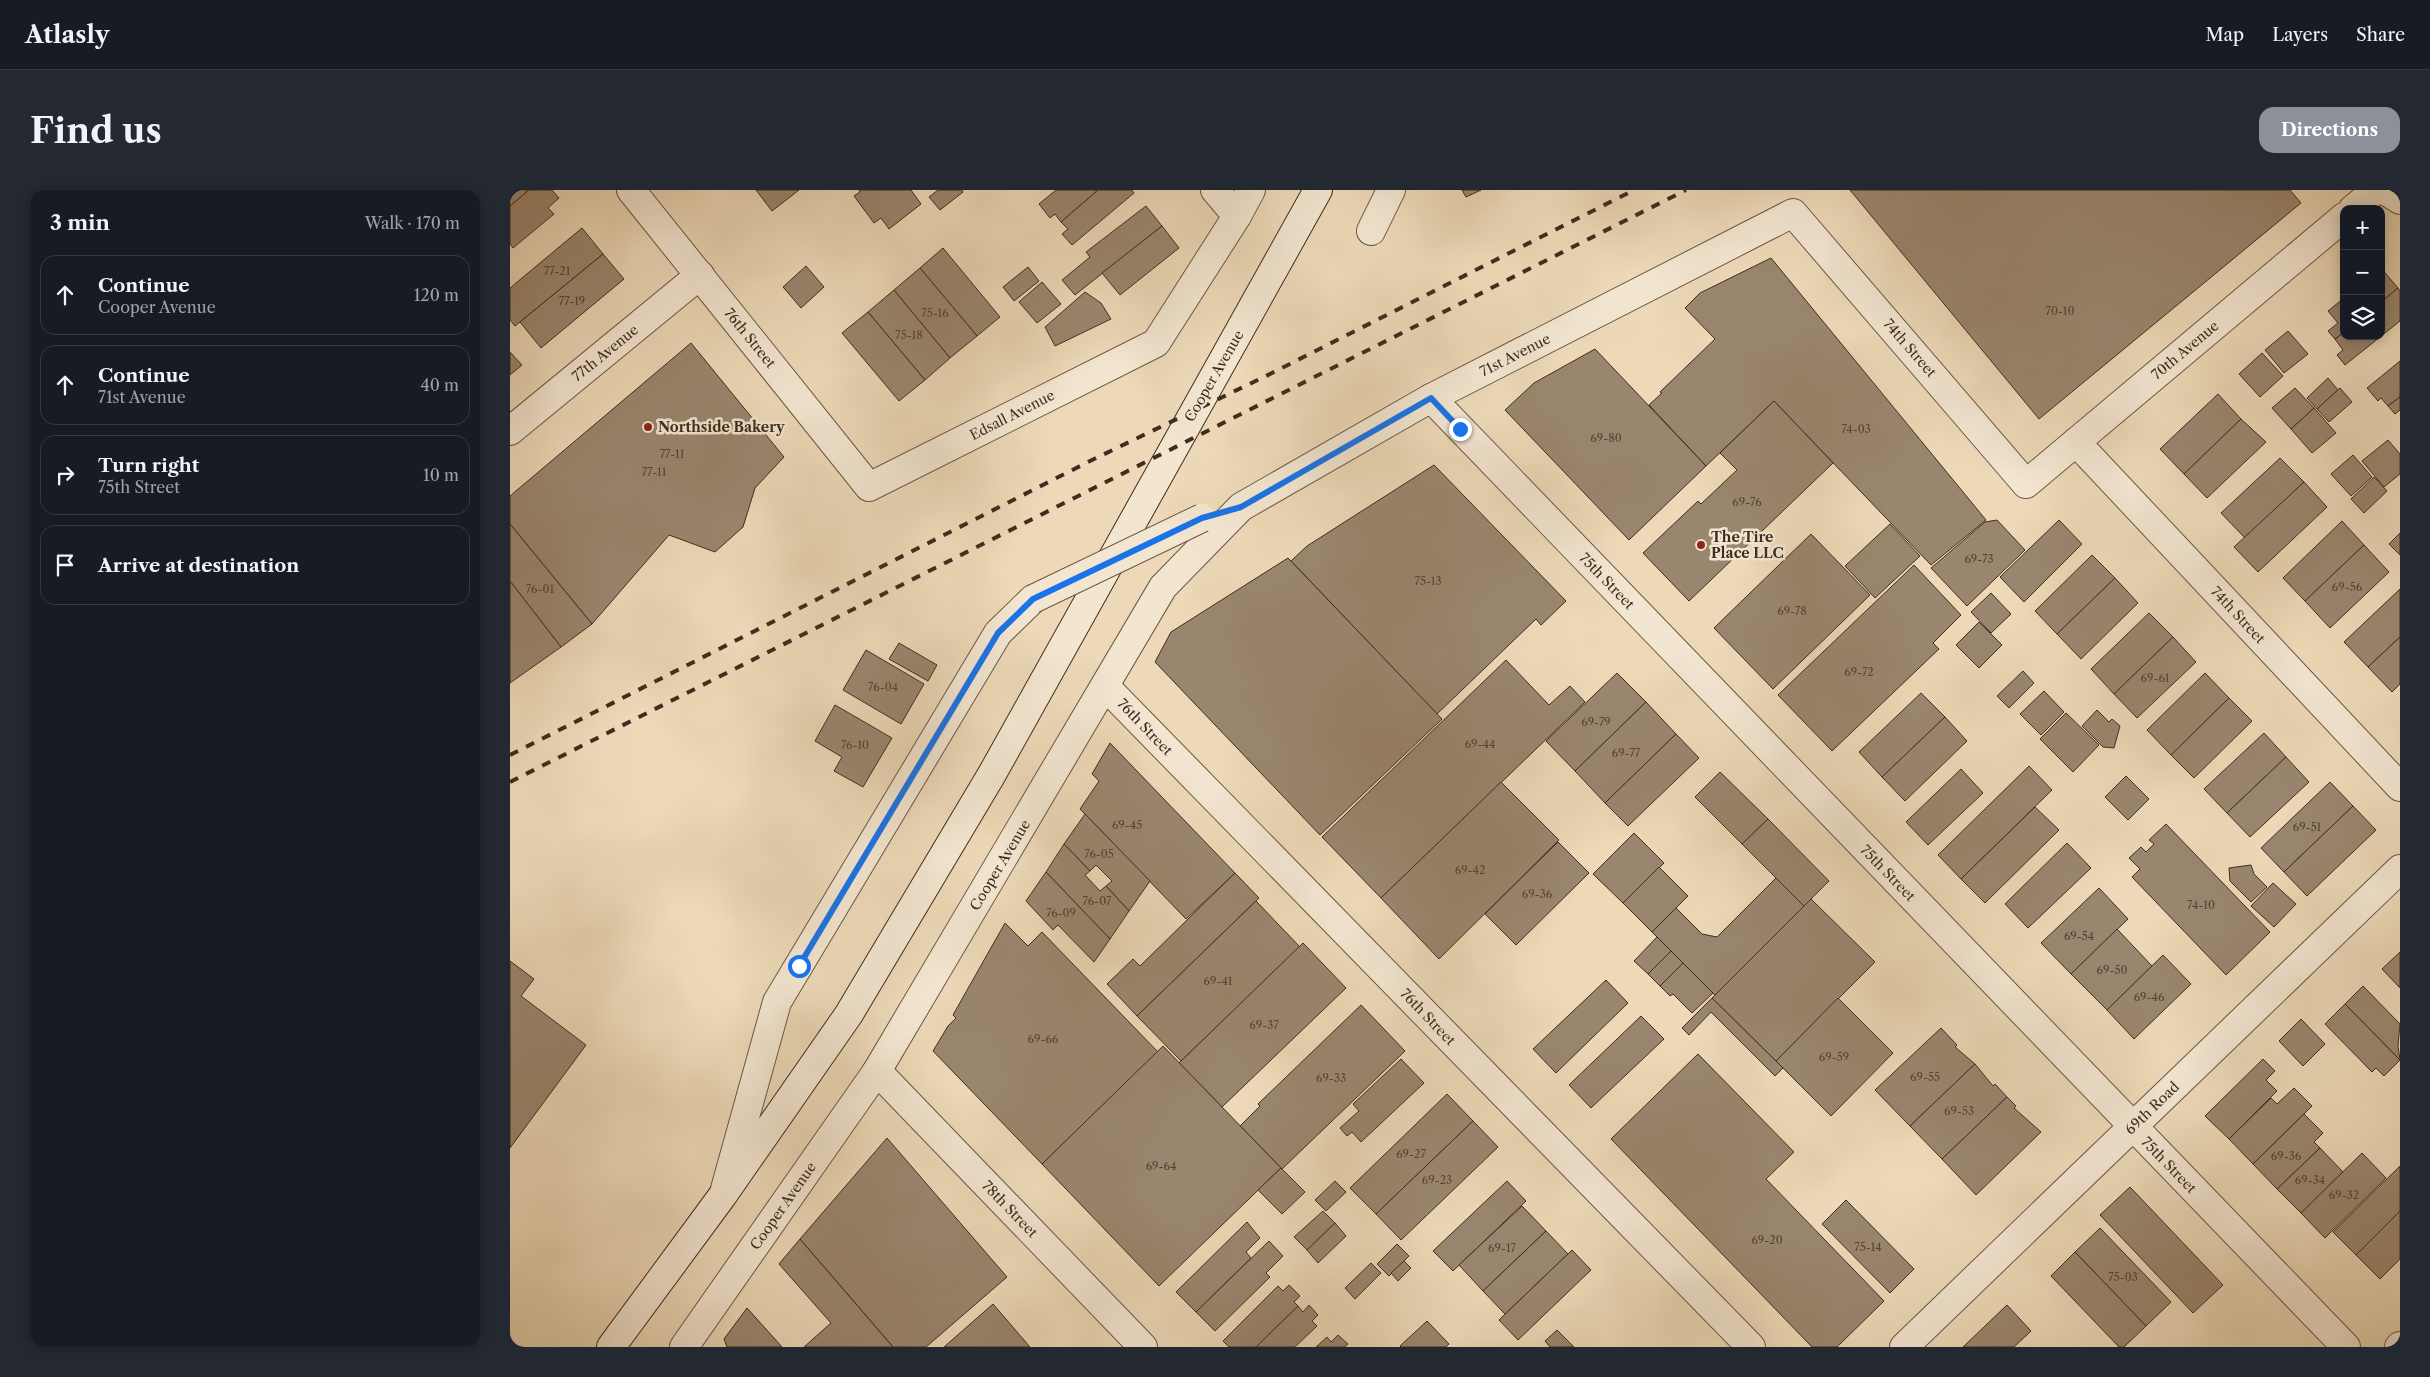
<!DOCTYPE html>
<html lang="en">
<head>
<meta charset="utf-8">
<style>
	body { margin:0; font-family:"Libre Caslon Text",serif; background:#242831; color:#f1f3f6 }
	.controls { position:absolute; right:15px; top:15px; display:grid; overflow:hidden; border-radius:10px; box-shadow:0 2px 12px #0003 }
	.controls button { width:45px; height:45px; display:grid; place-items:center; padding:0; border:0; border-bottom:1px solid #363941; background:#171b24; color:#f1f3f6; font:25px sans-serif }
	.stop { position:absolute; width:15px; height:15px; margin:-11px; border:4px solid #1a73e8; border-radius:50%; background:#fff }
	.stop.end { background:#1a73e8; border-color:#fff; box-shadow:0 1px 5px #0008 }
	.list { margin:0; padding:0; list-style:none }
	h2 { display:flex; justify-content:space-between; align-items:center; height:65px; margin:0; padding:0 20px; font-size:21px }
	h2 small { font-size:16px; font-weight:400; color:#9ea1a6 }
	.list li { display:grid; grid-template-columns:32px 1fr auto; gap:15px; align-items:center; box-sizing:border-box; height:80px; margin:0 10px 10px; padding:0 10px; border:1px solid #363941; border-radius:15px }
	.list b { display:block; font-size:19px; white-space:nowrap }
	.list p { margin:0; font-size:16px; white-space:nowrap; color:#9ea1a6 }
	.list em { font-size:16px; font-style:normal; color:#9ea1a6 }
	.icon { flex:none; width:28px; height:28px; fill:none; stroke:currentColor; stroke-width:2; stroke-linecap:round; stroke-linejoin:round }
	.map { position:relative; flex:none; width:1890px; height:1157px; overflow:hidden; border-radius:15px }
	header { display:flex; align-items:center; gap:30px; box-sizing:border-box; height:70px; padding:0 25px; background:#171b24; border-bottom:1px solid #363941 }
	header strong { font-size:24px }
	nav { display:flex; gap:28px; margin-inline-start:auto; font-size:18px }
	.intro { display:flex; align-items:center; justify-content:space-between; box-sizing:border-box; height:120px; padding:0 30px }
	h1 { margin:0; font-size:35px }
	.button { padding:12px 22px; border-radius:15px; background:#8c9099; color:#fff; font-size:18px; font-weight:700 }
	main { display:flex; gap:30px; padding:0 30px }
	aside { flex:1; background:#171b24; border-radius:15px; box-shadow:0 2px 12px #0003 }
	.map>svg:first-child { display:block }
	.building { fill:#9a866f; stroke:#402c1f }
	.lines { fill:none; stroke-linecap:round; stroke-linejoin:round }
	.street-casing { stroke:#6b5745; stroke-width:30 }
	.secondary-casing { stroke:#402c1f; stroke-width:30 }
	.street { stroke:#f3e6d1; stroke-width:28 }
	.secondary { stroke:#f3e6d1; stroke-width:28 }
	.rail { stroke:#402c1f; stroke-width:4; stroke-dasharray:9 9; stroke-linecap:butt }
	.street-bridge-casing { stroke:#6b5745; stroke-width:30; stroke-linecap:butt }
	.street-bridge { stroke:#f3e6d1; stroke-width:28 }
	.route { stroke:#1a73e8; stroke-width:6 }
	.poi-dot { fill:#8f2418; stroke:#f3e6d1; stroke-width:2 }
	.labels { text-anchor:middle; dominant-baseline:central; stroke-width:5; stroke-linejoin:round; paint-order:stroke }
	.number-label { font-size:11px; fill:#564233 }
	.street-label { font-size:14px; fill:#402c1f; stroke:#f3e6d1 }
	.poi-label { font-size:14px; font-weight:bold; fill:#402c1f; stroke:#f3e6d1; text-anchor:start }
</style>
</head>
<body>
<header>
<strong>Atlasly</strong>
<nav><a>Map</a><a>Layers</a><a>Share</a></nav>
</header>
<div class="intro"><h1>Find us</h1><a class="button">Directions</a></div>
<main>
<aside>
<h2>3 min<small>Walk · 170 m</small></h2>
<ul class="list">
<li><svg class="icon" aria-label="ahead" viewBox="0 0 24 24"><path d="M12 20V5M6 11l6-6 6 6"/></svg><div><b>Continue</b><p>Cooper Avenue</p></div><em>120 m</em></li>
<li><svg class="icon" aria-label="ahead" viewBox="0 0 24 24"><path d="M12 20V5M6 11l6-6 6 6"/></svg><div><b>Continue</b><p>71st Avenue</p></div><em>40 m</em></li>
<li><svg class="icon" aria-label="right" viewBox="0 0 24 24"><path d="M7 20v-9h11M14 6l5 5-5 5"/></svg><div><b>Turn right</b><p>75th Street</p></div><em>10 m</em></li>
<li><svg class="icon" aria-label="arrive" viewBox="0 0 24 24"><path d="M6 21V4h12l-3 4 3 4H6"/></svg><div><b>Arrive at destination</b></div></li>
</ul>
</aside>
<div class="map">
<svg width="1890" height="1157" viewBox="0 0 1890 1157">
	<rect width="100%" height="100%" fill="#edd9b8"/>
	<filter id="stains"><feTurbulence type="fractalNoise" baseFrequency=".004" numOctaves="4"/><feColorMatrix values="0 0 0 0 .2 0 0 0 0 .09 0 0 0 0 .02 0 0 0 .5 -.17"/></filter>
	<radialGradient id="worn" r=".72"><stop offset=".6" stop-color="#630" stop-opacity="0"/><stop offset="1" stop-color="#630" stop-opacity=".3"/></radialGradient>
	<!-- building -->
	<g class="building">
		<polygon points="0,0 19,0 0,16"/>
		<polygon points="19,0 42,0 49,8 38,18 44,24 3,58 0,54 0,16"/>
		<polygon points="246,0 289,0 262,21"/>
		<polygon points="349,0 401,0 411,14 379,39 371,28 364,33 344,6 350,2"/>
		<polygon points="428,0 452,0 453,2 430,20 419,7"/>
		<polygon points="546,0 588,0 551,32 545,24 540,28 529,14"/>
		<polygon points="588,0 622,0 624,3 562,55 552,44 558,39 551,32"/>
		<polygon points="952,0 971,0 956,7"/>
		<polygon points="1340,0 1780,0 1791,13 1529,229"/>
		<polygon points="636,16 652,36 565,105 552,90 580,67 576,62"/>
		<polygon points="652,36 669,58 610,105 592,83"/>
		<polygon points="72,38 93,64 5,136 0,130 0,98"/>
		<polygon points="433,58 490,127 467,146 410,78"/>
		<polygon points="93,64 114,89 31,158 10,132"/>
		<polygon points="1261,68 1476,330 1421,375 1264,211 1196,276 1139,215 1152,203 1150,202 1205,149 1175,118 1190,103"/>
		<polygon points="296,76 314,97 291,118 273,97"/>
		<polygon points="518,77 529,91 504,111 493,97"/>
		<polygon points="410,78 467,146 440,168 384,100"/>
		<polygon points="1871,78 1888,98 1871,112"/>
		<polygon points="532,92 551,114 527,133 509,112"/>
		<polygon points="1888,98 1890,101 1890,131 1835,175 1827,165 1833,160 1825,149 1834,142 1834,146 1871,146 1871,112"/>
		<polygon points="384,100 440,168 415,190 358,122"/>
		<polygon points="575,102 591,113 601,129 545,156 535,137"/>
		<polygon points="1834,108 1834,142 1825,149 1818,141 1828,133 1818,121"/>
		<polygon points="358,122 415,190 389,211 332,143"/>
		<polygon points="1778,141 1798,164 1774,183 1755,160"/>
		<polygon points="181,153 274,267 245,298 233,337 205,362 159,345 82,434 0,334 0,306"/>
		<polygon points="1085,159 1196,276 1119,350 995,220 1024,193"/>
		<polygon points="0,162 12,175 0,185"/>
		<polygon points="1752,163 1773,186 1750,207 1729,184"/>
		<polygon points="1890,171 1890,207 1878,216 1871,208 1868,211 1857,198"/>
		<polygon points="1818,188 1828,200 1807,219 1797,208"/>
		<polygon points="1785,198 1804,218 1781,239 1762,218"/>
		<polygon points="1830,198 1842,212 1819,232 1807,219"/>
		<polygon points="1708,204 1731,229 1674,284 1650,259"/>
		<polygon points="1890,207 1890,220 1885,224 1878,216"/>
		<polygon points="1264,211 1323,273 1179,411 1133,363 1188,311 1191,314 1227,280 1210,263"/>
		<polygon points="1804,218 1826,243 1802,263 1781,239"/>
		<polygon points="1731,229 1756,252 1697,308 1674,284"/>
		<polygon points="1878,250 1890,264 1890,284 1874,297 1852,271"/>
		<polygon points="1843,265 1862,287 1841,306 1821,284"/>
		<polygon points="1770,268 1794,292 1735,348 1711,323"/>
		<polygon points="924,275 1056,411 1031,435 1026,429 927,524 781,371 797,356"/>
		<polygon points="1864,287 1877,301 1854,323 1841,309"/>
		<polygon points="1794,292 1817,317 1748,382 1724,357"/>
		<polygon points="1487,330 1515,360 1457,416 1421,378 1475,332"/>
		<polygon points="1549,330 1572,354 1514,412 1490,387"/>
		<polygon points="1832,331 1854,355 1795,411 1773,388"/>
		<polygon points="0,334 82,434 51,457 0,391"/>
		<polygon points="1380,334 1410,366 1365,408 1335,376"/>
		<polygon points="1890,343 1890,365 1879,354"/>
		<polygon points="1301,344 1360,405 1263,499 1204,438"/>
		<polygon points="1854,355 1879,382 1820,438 1795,411"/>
		<polygon points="1582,365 1605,388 1547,444 1525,421"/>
		<polygon points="778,368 932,529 810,645 645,472 661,442"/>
		<polygon points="1404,375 1451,425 1423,453 1429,459 1322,561 1268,505"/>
		<polygon points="1605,388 1628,413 1571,469 1547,444"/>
		<polygon points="0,391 51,457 0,493"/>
		<polygon points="1890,399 1890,447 1858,477 1834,452"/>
		<polygon points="1481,403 1501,424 1481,443 1461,422"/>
		<polygon points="1639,423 1663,447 1604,504 1581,479"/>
		<polygon points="1469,432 1492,455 1469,478 1446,455"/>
		<polygon points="1663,447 1686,472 1627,528 1604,504"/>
		<polygon points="1890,447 1890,494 1882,502 1858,477"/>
		<polygon points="389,453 427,475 418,491 379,469"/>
		<polygon points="356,460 414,494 391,534 333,500"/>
		<polygon points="996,470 1039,515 1060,496 1075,512 871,708 812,647"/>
		<polygon points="1513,481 1524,493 1499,518 1487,506"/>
		<polygon points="1107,483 1136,512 1065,581 1036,551"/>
		<polygon points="1695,483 1719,508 1661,565 1637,540"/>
		<polygon points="1534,501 1554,522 1531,545 1510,524"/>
		<polygon points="1411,503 1435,527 1372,587 1349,562"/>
		<polygon points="1719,508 1742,531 1684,588 1661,565"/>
		<polygon points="1136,512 1166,544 1095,613 1065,581"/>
		<polygon points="325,515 382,548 353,597 324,581 332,567 305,551"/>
		<polygon points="1587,520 1599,532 1602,529 1610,536 1604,558 1593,557 1572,536"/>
		<polygon points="1556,523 1589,555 1563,582 1530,549"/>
		<polygon points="1435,527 1457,551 1395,611 1372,587"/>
		<polygon points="1754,543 1776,567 1717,623 1694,599"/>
		<polygon points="1166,544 1189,568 1118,636 1095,613"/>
		<polygon points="600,553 725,683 676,729 570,619 589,591 582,584"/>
		<polygon points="1776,567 1799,592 1740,647 1717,623"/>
		<polygon points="1519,576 1542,600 1451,689 1428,665"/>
		<polygon points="1451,579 1473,603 1418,655 1396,632"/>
		<polygon points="1210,582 1258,629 1232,654 1185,607"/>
		<polygon points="1616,586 1639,609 1618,630 1595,607"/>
		<polygon points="991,592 1049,650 929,769 871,708"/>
		<polygon points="1820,592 1843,616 1774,682 1751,658"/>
		<polygon points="1843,616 1866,640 1797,706 1774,682"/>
		<polygon points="1525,617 1549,640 1475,713 1451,689"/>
		<polygon points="575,624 640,691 619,721 596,696 602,691 586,675 580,681 554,654"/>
		<polygon points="1258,629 1319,691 1294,716 1232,654"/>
		<polygon points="1656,634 1760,742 1716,785 1622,687 1630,679 1619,668 1631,657 1636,662 1644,654 1639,650"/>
		<polygon points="1124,643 1154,673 1113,713 1083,684"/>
		<polygon points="1048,652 1079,683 1006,755 975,724"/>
		<polygon points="1557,653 1581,678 1518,738 1495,714"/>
		<polygon points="554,654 580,681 575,685 590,701 596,696 619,721 600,749 536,682"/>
		<polygon points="1741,675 1744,684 1757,697 1741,712 1720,691 1719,678"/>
		<polygon points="1149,677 1178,706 1142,742 1113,713"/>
		<polygon points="536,682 600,749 584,772 548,735 543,740 516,711"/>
		<polygon points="725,683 749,708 627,826 597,794 623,769 630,776"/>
		<polygon points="1266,688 1294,716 1205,805 1142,742 1166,718 1192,744 1207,747"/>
		<polygon points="1763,693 1786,714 1764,737 1741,716"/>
		<polygon points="1589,698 1618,729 1561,784 1531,753"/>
		<polygon points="1301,709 1365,772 1266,871 1202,808"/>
		<polygon points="746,711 790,757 671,871 627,826"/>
		<polygon points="495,733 518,756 532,742 648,862 532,974 423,861 438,836 446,828 443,825"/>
		<polygon points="1607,739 1642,776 1597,820 1561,784"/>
		<polygon points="1147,747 1161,761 1138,784 1124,771"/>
		<polygon points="793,753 836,798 712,917 669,873"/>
		<polygon points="1161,761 1173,773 1150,796 1138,784"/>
		<polygon points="1890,762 1890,798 1872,779"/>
		<polygon points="1653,765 1681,794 1624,849 1597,820"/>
		<polygon points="0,771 24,789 11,806 76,855 0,958"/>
		<polygon points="1173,773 1203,803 1182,823 1163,804 1160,806 1150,796"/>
		<polygon points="1096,790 1118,813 1046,883 1023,859"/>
		<polygon points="1853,796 1890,834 1888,856 1890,870 1835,814"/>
		<polygon points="1202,808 1273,878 1265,886 1201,822 1179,845 1172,838"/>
		<polygon points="1328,808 1383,863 1321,926 1266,871"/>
		<polygon points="1835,814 1890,870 1874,886 1866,878 1862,882 1815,834"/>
		<polygon points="851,815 895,861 772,979 730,936 750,916 748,914"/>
		<polygon points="1131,826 1154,849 1081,918 1059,895"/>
		<polygon points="1791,829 1815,854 1793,876 1769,851"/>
		<polygon points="1431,838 1447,855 1445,857 1465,874 1400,936 1365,900"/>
		<polygon points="653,856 771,978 649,1096 532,974"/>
		<polygon points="1188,864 1284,962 1256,989 1374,1111 1327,1157 1302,1157 1101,949"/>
		<polygon points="891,869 914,893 851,952 842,942 837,946 830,938 849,921 843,914"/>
		<polygon points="1753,869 1765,881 1756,890 1767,901 1719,949 1695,926"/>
		<polygon points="1465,874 1483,896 1485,894 1497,907 1432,969 1400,936"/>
		<polygon points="1784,898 1802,916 1743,974 1719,949 1761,908 1767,914"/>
		<polygon points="937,904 963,931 866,1024 840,998"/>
		<polygon points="1497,907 1506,916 1504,918 1531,942 1466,1005 1432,969"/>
		<polygon points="1794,924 1813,943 1804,952 1810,958 1767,999 1743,974"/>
		<polygon points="963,931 988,957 891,1050 866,1024"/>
		<polygon points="377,948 497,1087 416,1157 383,1157 290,1049"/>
		<polygon points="1810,958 1833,982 1791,1023 1767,999"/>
		<polygon points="1852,963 1876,988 1815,1048 1791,1023"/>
		<polygon points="1890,976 1890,1021 1846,1065 1823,1042"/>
		<polygon points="771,978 795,1002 772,1024 748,1000"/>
		<polygon points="825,991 836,1002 816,1021 805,1010"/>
		<polygon points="997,991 1016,1011 943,1081 923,1061"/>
		<polygon points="1620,997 1713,1095 1683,1123 1590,1025"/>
		<polygon points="1336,1010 1404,1079 1380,1103 1312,1034"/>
		<polygon points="1012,1016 1036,1041 973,1101 949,1075"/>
		<polygon points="813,1021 825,1033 797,1060 784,1047"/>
		<polygon points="1890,1021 1890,1069 1870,1089 1846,1065"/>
		<polygon points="737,1032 750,1048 736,1062 741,1068 686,1122 666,1102"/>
		<polygon points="825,1033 836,1046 808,1073 797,1060"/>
		<polygon points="1590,1038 1661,1112 1636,1136 1565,1062"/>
		<polygon points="1036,1041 1058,1064 995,1124 973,1101"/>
		<polygon points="290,1049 383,1157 294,1157 321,1133 269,1074"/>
		<polygon points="759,1051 773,1066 756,1083 760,1087 705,1141 686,1122"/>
		<polygon points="887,1054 899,1066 879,1086 867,1074"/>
		<polygon points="1062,1060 1081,1080 1008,1150 989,1130"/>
		<polygon points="1565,1062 1636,1136 1614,1157 1609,1157 1541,1086"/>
		<polygon points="894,1071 901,1078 888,1091 881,1083"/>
		<polygon points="861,1073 871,1083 845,1109 835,1098"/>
		<polygon points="779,1095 790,1106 784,1112 788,1116 746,1157 719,1157 713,1151 768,1096 773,1101"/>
		<polygon points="483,1114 520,1157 434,1157"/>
		<polygon points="799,1115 808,1125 802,1131 807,1136 785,1157 746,1157 788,1116 793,1122"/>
		<polygon points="1497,1115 1521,1141 1504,1157 1453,1157"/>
		<polygon points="237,1118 272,1157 217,1157 214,1149"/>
		<polygon points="917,1131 939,1154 936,1157 891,1157 890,1156"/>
		<polygon points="1047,1140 1064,1157 1040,1157 1035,1151"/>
		<polygon points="828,1145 838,1154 835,1157 806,1157 817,1147 821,1152"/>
	</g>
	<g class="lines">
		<defs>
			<g id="street">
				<polyline points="121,0 359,297 646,153 727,26 741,0"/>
				<polyline points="705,0 727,26"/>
				<polyline points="1874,0 1890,10"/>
				<polyline points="1843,19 1866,0"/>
				<polyline points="861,41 881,0"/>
				<polyline points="921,208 1836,1157"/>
				<polyline points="0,241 190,85"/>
				<polyline points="1566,252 1890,597"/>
				<polyline points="595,496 1241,1157"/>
				<polyline points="367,881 633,1157"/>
				<polyline points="215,999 267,812 488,443 523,409"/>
				<polyline points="174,1157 367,881 653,397 731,317 921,208 1283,23 1516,294 1834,27"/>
				<polyline points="1394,1157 1890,679"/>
				<polyline points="1889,1157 1890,1156"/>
			</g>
			<polyline id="secondary" points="101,1157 213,1005 339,824 482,584 808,0"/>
		</defs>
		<!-- street casing -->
		<use href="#street" class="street-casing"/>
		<!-- secondary casing -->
		<use href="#secondary" class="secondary-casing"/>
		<!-- street -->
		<use href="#street" class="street"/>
		<!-- secondary -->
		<use href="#secondary" class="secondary"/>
		<!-- rail -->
		<g class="rail">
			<polyline points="0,565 584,269 756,186 1124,0"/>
			<polyline points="0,592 1176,0"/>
		</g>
		<defs>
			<polyline id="street-bridge" points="523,409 692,328"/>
		</defs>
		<!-- street-bridge casing -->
		<use href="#street-bridge" class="street-bridge-casing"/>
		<!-- street-bridge -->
		<use href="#street-bridge" class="street-bridge"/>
	</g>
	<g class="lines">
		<!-- route -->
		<polyline class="route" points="289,776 488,443 523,409 692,328 731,317 921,208 950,239"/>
	</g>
	<!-- markers -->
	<g class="poi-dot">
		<circle cx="138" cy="237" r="5"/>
		<circle cx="1191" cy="355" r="5"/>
	</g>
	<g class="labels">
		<!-- number labels -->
		<g class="number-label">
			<text x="47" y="81">77-21</text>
			<text x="62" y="111">77-19</text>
			<text x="1550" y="121">70-10</text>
			<text x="425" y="123">75-16</text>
			<text x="399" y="145">75-18</text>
			<text x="1346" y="239">74-03</text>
			<text x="1096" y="248">69-80</text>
			<text x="162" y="264">77-11</text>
			<text x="144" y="282">77-11</text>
			<text x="1237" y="312">69-76</text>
			<text x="1469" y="369">69-73</text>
			<text x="918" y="391">75-13</text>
			<text x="1837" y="397">69-56</text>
			<text x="30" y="399">76-01</text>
			<text x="1282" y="421">69-78</text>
			<text x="1349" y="482">69-72</text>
			<text x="1645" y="488">69-61</text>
			<text x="373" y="497">76-04</text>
			<text x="1086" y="532">69-79</text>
			<text x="970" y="554">69-44</text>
			<text x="345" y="555">76-10</text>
			<text x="1116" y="563">69-77</text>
			<text x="617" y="635">69-45</text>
			<text x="1797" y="637">69-51</text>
			<text x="589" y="664">76-05</text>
			<text x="960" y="680">69-42</text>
			<text x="1027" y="704">69-36</text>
			<text x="587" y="711">76-07</text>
			<text x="1691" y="715">74-10</text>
			<text x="551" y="723">76-09</text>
			<text x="1569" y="746">69-54</text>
			<text x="1602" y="780">69-50</text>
			<text x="708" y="791">69-41</text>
			<text x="1639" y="807">69-46</text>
			<text x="754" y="835">69-37</text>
			<text x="533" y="849">69-66</text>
			<text x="1324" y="867">69-59</text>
			<text x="1415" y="887">69-55</text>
			<text x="821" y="888">69-33</text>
			<text x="1449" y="921">69-53</text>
			<text x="901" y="964">69-27</text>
			<text x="1776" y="966">69-36</text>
			<text x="651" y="976">69-64</text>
			<text x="927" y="990">69-23</text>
			<text x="1800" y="990">69-34</text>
			<text x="1834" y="1005">69-32</text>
			<text x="1257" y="1050">69-20</text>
			<text x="1358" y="1057">75-14</text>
			<text x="992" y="1058">69-17</text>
			<text x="1613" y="1087">75-03</text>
		</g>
		<!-- street labels -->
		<g class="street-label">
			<text transform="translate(240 148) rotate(51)">76th Street</text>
			<text transform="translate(1400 158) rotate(49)">74th Street</text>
			<text transform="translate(1675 160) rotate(-40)">70th Avenue</text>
			<text transform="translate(95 163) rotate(-39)">77th Avenue</text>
			<text transform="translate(1005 165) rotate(-27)">71st Avenue</text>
			<text transform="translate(704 186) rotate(-60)">Cooper Avenue</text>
			<text transform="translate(502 225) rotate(-27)">Edsall Avenue</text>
			<text transform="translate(1097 391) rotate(46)">75th Street</text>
			<text transform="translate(1728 425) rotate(47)">74th Street</text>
			<text transform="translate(635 537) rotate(46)">76th Street</text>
			<text transform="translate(490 675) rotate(-59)">Cooper Avenue</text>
			<text transform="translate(1378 683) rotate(46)">75th Street</text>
			<text transform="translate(918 827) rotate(46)">76th Street</text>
			<text transform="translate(1642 918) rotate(-44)">69th Road</text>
			<text transform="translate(1659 975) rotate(46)">75th Street</text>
			<text transform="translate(273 1016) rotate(-55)">Cooper Avenue</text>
			<text transform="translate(500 1019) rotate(46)">78th Street</text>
		</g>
		<!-- poi labels -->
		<g class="poi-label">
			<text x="148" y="237">Northside Bakery</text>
			<text x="1201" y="347">The Tire<tspan x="1201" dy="16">Place LLC</tspan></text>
		</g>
	</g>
	<rect width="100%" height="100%" filter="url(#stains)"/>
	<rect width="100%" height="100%" fill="url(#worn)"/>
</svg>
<div class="controls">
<button>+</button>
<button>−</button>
<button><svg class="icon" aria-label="layers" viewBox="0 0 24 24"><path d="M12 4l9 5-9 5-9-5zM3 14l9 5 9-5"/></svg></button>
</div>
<div class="stop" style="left:289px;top:776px"></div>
<div class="stop end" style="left:950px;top:239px"></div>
</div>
</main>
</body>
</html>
